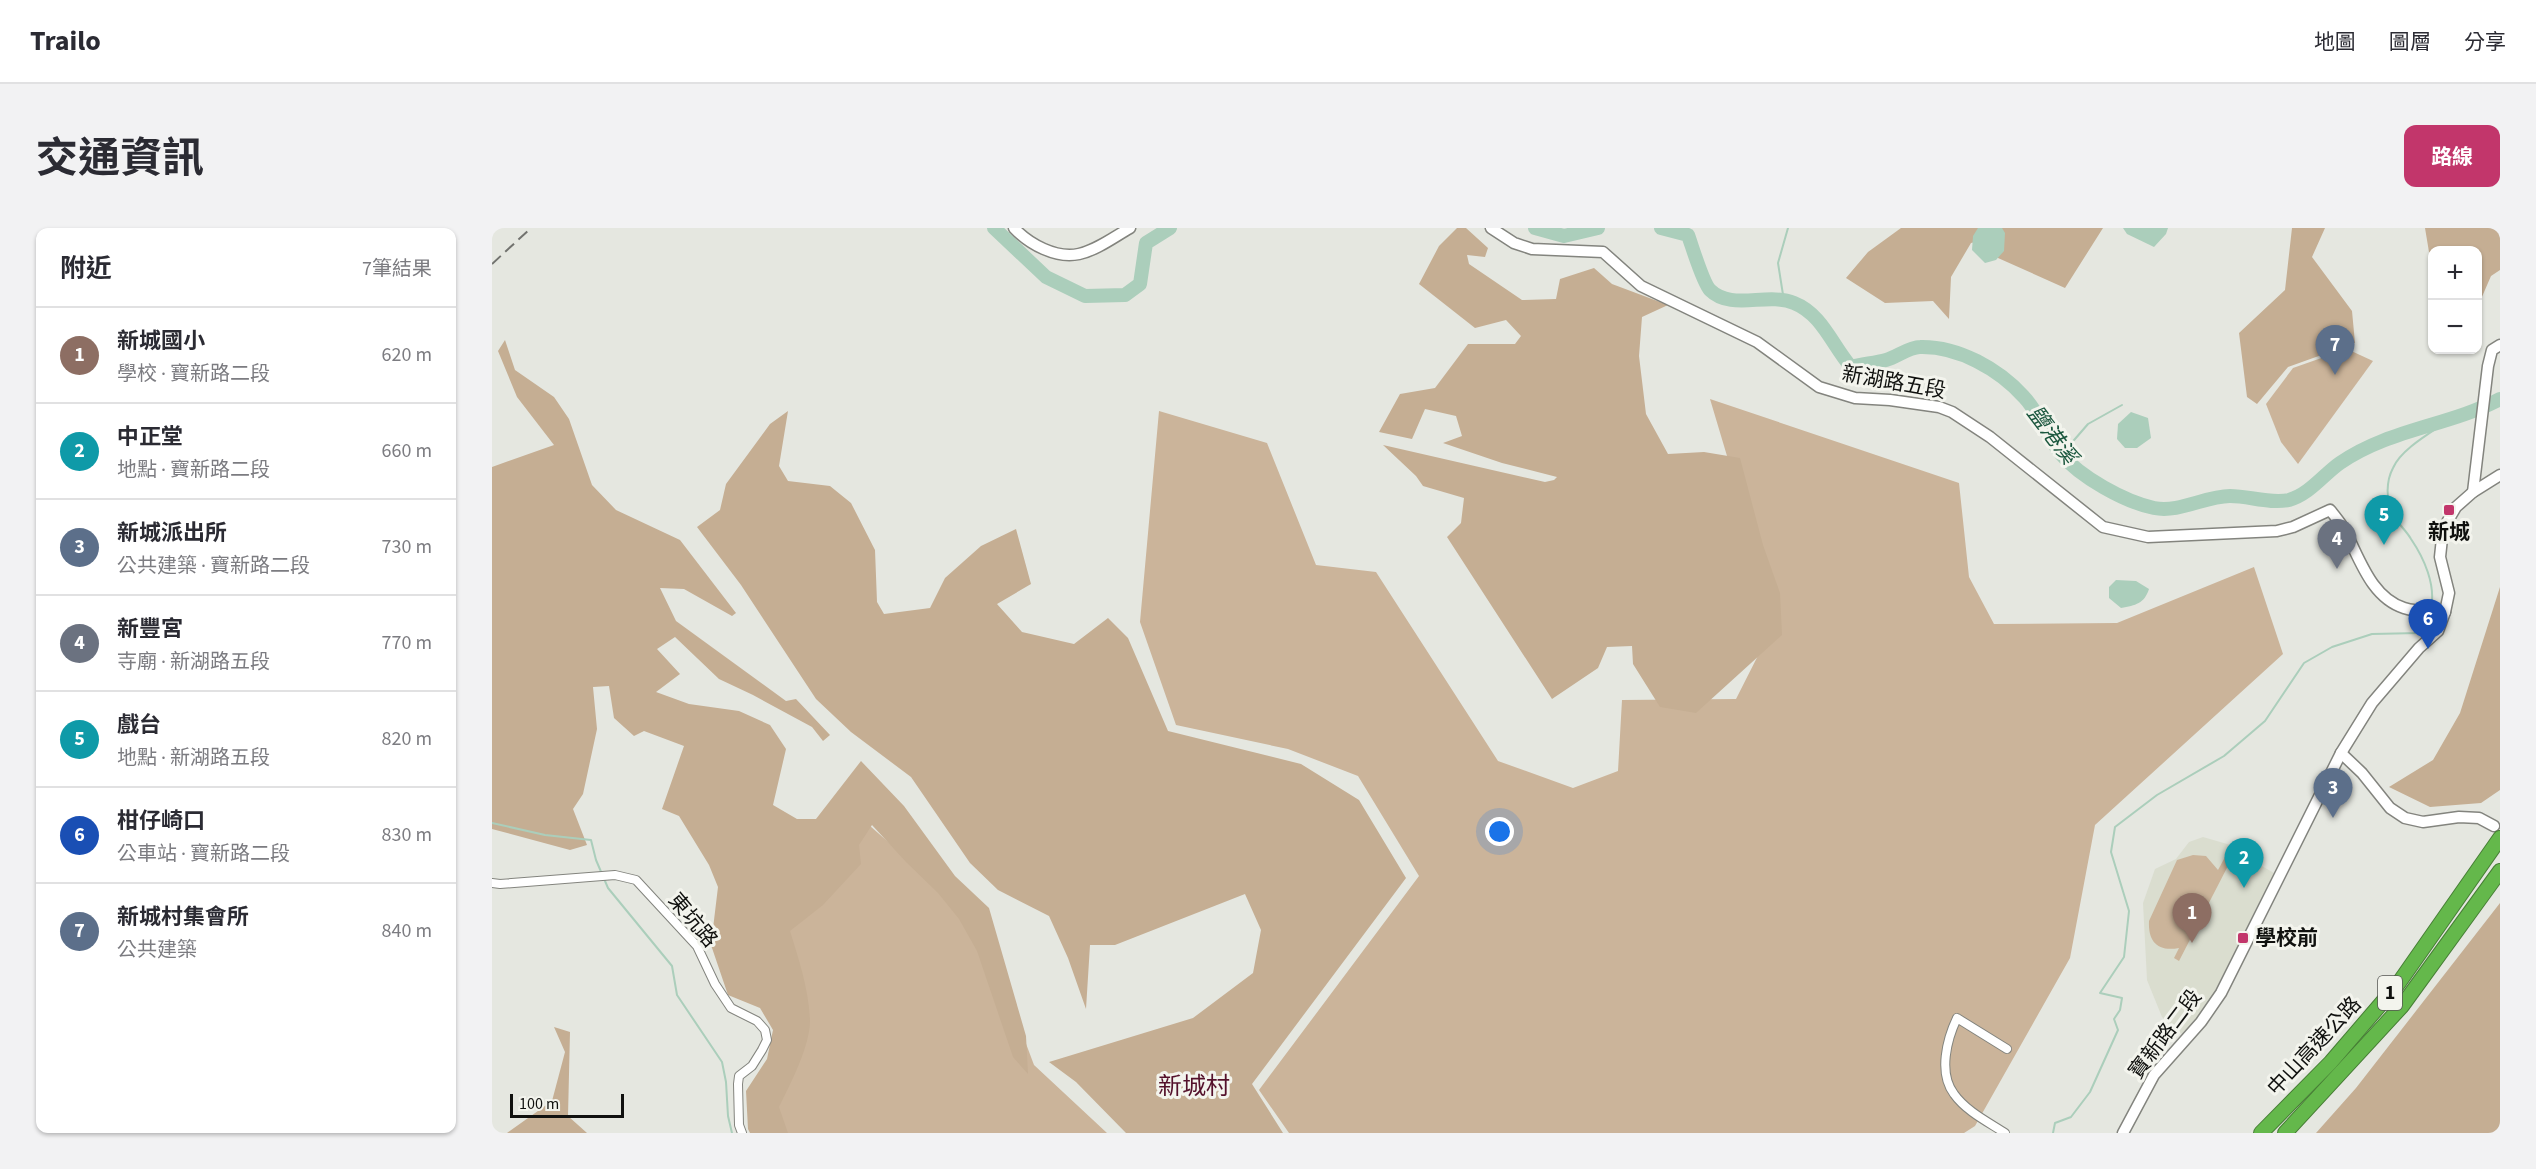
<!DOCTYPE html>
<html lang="zh-TW">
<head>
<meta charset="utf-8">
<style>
	body { margin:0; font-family:"Source Sans 3","Noto Sans TC",sans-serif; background:#f2f2f3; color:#2b2b33 }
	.controls { position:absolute; right:18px; top:18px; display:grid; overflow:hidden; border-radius:12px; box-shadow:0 2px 4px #0004 }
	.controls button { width:54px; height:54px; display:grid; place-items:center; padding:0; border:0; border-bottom:2px solid #e1e1e2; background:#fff; color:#2b2b33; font:30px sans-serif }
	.scale { position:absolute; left:18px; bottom:15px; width:114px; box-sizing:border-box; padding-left:6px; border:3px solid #10110f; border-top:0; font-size:16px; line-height:21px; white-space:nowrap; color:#10110f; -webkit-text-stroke:4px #f3f4ed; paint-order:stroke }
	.you { position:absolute; left:1008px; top:604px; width:21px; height:21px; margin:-15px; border:4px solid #fff; border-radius:50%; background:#1a73e8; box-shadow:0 0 0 9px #1a73e833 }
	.badge { display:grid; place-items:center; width:39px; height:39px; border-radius:50%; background:#c2366b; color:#fff; font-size:20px; font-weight:700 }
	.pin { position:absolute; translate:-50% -50px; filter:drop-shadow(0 2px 3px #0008) }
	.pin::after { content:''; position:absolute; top:32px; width:21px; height:18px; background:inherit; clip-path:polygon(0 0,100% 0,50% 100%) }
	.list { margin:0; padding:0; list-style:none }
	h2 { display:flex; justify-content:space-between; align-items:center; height:78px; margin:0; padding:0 24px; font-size:26px }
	h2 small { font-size:20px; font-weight:400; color:#7c7c81 }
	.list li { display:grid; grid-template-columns:39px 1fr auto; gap:18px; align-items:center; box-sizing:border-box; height:96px; padding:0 24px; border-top:2px solid #e1e1e2 }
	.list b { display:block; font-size:22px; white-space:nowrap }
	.list p { margin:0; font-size:20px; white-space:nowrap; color:#7c7c81 }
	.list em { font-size:20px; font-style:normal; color:#7c7c81 }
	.map { position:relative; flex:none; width:2008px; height:905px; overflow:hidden; border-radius:12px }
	header { display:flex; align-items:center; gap:36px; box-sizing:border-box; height:84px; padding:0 30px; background:#fff; border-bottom:2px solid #e1e1e2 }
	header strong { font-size:28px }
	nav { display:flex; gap:33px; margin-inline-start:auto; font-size:21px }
	.intro { display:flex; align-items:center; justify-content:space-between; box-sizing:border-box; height:144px; padding:0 36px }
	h1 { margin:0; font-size:42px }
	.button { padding:15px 27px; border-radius:12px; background:#c2366b; color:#fff; font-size:21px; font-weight:700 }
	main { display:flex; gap:36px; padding:0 36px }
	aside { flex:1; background:#fff; border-radius:12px; box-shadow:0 2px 4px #0004 }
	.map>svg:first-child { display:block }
	.built { fill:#daddcf }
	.green { fill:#cbb49a }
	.forest { fill:#c5ae93 }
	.water { fill:#abcebb }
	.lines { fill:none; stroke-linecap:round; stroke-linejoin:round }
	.stream { stroke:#abcebb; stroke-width:2 }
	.river { stroke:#abcebb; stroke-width:14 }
	.street-casing { stroke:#83847e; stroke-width:10 }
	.secondary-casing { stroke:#83847e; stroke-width:13 }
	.highway-casing { stroke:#477e36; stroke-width:16 }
	.street { stroke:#fff; stroke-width:8 }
	.secondary { stroke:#fff; stroke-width:10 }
	.highway { stroke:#64b84b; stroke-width:14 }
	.rail { stroke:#72736f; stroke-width:2; stroke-dasharray:12 6; stroke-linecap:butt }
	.poi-dot { fill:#c2366b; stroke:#f3f4ed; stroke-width:2 }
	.labels { text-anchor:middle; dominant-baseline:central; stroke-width:6; stroke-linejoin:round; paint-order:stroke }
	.shield { fill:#f3f4ed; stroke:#545552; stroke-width:1.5 }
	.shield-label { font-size:20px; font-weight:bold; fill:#10110f }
	.street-label { font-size:21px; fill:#10110f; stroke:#f3f4ed }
	.poi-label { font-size:21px; font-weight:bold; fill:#10110f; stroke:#f3f4ed }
	.water-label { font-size:22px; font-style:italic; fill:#1b573e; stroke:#f3f4ed }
	.quarter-label { font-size:24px; fill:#54112b; stroke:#f3f4ed }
</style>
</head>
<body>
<header>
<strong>Trailo</strong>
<nav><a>地圖</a><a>圖層</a><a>分享</a></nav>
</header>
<div class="intro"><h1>交通資訊</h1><a class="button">路線</a></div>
<main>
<aside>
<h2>附近<small>7筆結果</small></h2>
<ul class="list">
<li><span class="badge" style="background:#8d6e63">1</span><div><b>新城國小</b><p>學校 · 寶新路二段</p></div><em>620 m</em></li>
<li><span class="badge" style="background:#0f9aa8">2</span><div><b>中正堂</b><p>地點 · 寶新路二段</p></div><em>660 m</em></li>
<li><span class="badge" style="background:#5c6f8a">3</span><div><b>新城派出所</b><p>公共建築 · 寶新路二段</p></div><em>730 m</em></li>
<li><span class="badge" style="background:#6b7280">4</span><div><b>新豐宮</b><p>寺廟 · 新湖路五段</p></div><em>770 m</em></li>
<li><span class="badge" style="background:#0f9aa8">5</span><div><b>戲台</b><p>地點 · 新湖路五段</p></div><em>820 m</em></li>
<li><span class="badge" style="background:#1a4fb4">6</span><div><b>柑仔崎口</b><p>公車站 · 寶新路二段</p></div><em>830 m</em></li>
<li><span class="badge" style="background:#5c6f8a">7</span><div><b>新城村集會所</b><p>公共建築</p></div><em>840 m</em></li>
</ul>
</aside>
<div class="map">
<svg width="2008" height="905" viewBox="0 0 2008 905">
	<rect width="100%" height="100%" fill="#e5e7e0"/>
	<!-- built -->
	<polygon class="built" points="1711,609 1742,618 1749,626 1782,645 1713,783 1690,806 1670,789 1655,752 1651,675 1663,641 1684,631 1697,614"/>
	<!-- green -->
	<g class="green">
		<polygon points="1855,121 1881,133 1806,236 1789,214 1774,176 1801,140"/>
		<polygon points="1218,171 1467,255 1477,349 1502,396 1625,395 1762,339 1791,426 1603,597 1578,730 1483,898 1472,905 797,905 767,862 927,648 866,548 796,521 684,497 648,394 667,183 775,215 824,337 884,344 1006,533 1081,560 1126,543 1130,472 1244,471 1284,392"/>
		<polygon points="360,582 489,696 542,837 615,905 280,905 299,797 282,706"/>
		<path d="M 1701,627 L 1714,628 L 1726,642 L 1733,629 L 1739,632 L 1687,733 L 1682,730 L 1687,720 C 1666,724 1656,714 1657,693 L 1685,632 Z"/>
	</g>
	<!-- forest -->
	<g class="forest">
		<polygon points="965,0 974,0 996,20 993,29 975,27 977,36 1030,72 1064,71 1068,51 1102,40 1120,56 1176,77 1150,89 1147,128 1154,186 1176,226 1212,224 1248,230 1271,317 1288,365 1290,407 1204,485 1168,479 1141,436 1140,418 1115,419 1106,440 1060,471 955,309 969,295 972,270 931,258 924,248 891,217 1053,254 1062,252 1065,249 1010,235 951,215 970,208 964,188 933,181 920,211 887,204 908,166 943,160 976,116 1023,116 1029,108 1014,92 983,100 927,56 947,18"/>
		<polygon points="1409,0 1611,0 1573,60 1506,30 1499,10 1479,15 1459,49 1457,91 1441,73 1393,75 1354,50 1376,24"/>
		<polygon points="1800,0 1833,0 1820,29 1860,83 1863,115 1796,139 1765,176 1755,169 1747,105 1793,62"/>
		<polygon points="1933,0 2008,0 2008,42 1999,48 1986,78 1986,22 1940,22 1940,42"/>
		<path d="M 13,112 L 23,142 L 62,169 L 77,191 L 100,257 L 124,282 L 188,312 L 244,385 L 240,388 L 192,361 L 168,360 L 184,393 L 294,473 L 304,471 L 338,507 L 331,513 L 320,499 L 261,467 L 227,451 L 183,409 L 165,421 L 188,446 L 164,464 L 197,476 L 247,483 L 278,497 L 294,521 L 281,577 L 305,591 L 324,591 L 369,533 L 412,578 L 463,648 L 497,680 L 534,808 L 536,846 L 521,829 L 485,723 L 467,691 L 446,665 L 414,634 L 380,597 L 367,617 L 369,636 L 331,677 L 298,703 C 307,732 317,762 318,793 C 318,818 298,857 287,879 L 296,905 L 258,905 L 256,901 L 254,863 L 275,831 L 281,802 L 268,780 L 236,767 L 219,717 L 226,659 L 217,637 L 187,588 L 170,581 L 192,518 L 152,503 L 142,508 L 122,490 L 117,458 L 101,459 L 105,501 L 91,566 L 81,581 L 95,617 L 78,622 L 0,601 L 0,239 L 62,217 L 25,169 L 6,123 Z"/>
		<polygon points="296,183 287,238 296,253 338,258 359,275 383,322 385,374 392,386 438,380 453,350 489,318 524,301 539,356 505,376 530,404 582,416 616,390 636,410 676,503 809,536 867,572 914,650 760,856 791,905 634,905 584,854 557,834 701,790 761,745 769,702 753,666 623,717 598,717 594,781 576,730 557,688 506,662 478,635 419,549 359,504 324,471 249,357 205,299 228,282 234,256 278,196"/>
		<polygon points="2008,359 2008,562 1989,575 1938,579 1897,559 1941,532 1968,485"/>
		<polygon points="2008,675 2008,905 1824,905 1864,860"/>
		<polygon points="62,799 78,804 76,888 95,905 15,905 60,873 73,824"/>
	</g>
	<!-- water -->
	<g class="water">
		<polygon points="1486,0 1510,0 1513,5 1512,23 1504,32 1493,35 1480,22 1481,8"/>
		<polygon points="1631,0 1676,0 1674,6 1662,19 1635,6"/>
		<polygon points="1639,184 1656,190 1659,210 1645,220 1633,220 1625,211 1626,196"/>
		<path d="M 1624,352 L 1644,353 L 1657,361 C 1652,376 1644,377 1629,380 L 1617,370 L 1617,359 Z"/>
	</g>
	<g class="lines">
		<!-- stream -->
		<g class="stream">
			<polyline points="1292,73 1286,35 1296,0"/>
			<polyline points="1570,226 1596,196 1630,177"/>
			<path d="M 1939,380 C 1944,357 1932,330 1919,311 C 1914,302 1904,294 1900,285 C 1894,271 1894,253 1901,240 C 1909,221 1940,204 1957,192"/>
			<polyline points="0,595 53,607 99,612 104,632 116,660 180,738 185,767 230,834 234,854 236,888 240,905"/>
			<polyline points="1561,905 1563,895 1579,889 1598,864 1626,802 1622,791 1628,782 1630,770 1608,765 1632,729 1637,683 1619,624 1623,599 1665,567 1732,528 1773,493 1812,435 1840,419 1880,406 1927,405 1935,400 1938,386"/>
		</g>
		<!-- river -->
		<g class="river">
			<polyline points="502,0 554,49 593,68 633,67 648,56 654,15 678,0"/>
			<polyline points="1043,0 1072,8 1106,0"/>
			<path d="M 1169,0 L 1196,7 C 1200,18 1211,55 1218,62 C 1239,83 1275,64 1302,75 C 1330,86 1340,117 1359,139 C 1370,136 1383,135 1394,132 C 1405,129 1417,119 1428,119 C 1466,118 1507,141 1532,169 C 1547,185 1555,208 1569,226 C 1588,249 1633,274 1662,280 C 1688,285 1713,268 1738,268 C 1757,268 1778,276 1797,272 C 1818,266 1832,246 1848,235 C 1897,201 1957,198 2008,171"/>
		</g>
		<defs>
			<g id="street">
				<polyline points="0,655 8,656 123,647 144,652 205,718 223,756 239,780 265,793 273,802 275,812 270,822 260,838 247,848 246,856 247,897 250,905"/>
				<path d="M 1513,905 C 1496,894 1474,883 1462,866 C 1446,845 1455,811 1465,790 L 1515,821"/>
			</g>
			<g id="secondary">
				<path d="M 522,0 C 537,16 564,31 587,26 C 605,22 622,9 638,0"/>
				<path d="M 999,0 L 1022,15 L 1040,21 L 1111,24 L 1149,58 L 1265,114 L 1327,159 L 1363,170 L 1398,172 L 1447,179 L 1460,184 L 1498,209 L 1611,299 L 1656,309 L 1785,303 L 1801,299 L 1838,282 C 1843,288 1848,294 1852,301 C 1867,328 1878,369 1912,380 C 1924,384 1940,383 1953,384"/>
				<polyline points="1981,264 1996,138 2000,122 2008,117"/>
				<polyline points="1849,525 1870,545 1898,580 1913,590 1931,594 1967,589 1987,590 2002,598"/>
				<polyline points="1631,905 1662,847 1709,794 1729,765 1849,525 1880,475 1927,420 1946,403 1953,384 1957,365 1948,329 1951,301 1964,279 1981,264 2008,247"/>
			</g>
			<g id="highway">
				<polyline points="1769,905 1839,834 1906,756 2008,610"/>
				<polyline points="1793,905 1910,778 2008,643"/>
			</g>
		</defs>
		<!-- street casing -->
		<use href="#street" class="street-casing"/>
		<!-- secondary casing -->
		<use href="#secondary" class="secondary-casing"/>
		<!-- highway casing -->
		<use href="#highway" class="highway-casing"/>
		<!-- street -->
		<use href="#street" class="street"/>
		<!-- secondary -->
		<use href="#secondary" class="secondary"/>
		<!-- highway -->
		<use href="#highway" class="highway"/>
		<!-- rail -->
		<polyline class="rail" points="0,36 39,0"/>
	</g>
	<!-- markers -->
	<g class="poi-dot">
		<rect x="1951" y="276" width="12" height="12" rx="3"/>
		<rect x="1745" y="704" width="12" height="12" rx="3"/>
	</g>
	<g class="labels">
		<!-- shield labels -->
		<rect class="shield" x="1886" y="748" width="24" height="34" rx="4.5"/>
		<g class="shield-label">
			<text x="1898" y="765">1</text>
		</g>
		<!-- street labels -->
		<g class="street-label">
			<text transform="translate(1402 154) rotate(10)">新湖路五段</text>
			<text transform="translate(201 692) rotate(50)">東坑路</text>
			<text transform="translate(1673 806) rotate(-53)">寶新路二段</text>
			<text transform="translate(1822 818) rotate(-47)">中山高速公路</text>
		</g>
		<!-- poi labels -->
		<g class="poi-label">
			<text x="1957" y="304">新城</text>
			<text x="1763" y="710" text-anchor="start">學校前</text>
		</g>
		<!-- water labels -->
		<g class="water-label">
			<text transform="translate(1560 207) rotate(53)">鹽港溪</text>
		</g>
		<!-- quarter labels -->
		<g class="quarter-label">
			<text x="702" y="858">新城村</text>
		</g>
	</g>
</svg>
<div class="controls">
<button>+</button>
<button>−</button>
</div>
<div class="scale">100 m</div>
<div class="you"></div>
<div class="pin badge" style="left:1700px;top:715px;background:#8d6e63">1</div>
<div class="pin badge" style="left:1752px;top:660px;background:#0f9aa8">2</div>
<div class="pin badge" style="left:1841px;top:590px;background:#5c6f8a">3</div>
<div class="pin badge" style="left:1845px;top:341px;background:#6b7280">4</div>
<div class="pin badge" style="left:1892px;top:317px;background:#0f9aa8">5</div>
<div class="pin badge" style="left:1936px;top:421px;background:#1a4fb4">6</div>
<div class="pin badge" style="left:1843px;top:147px;background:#5c6f8a">7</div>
</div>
</main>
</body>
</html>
